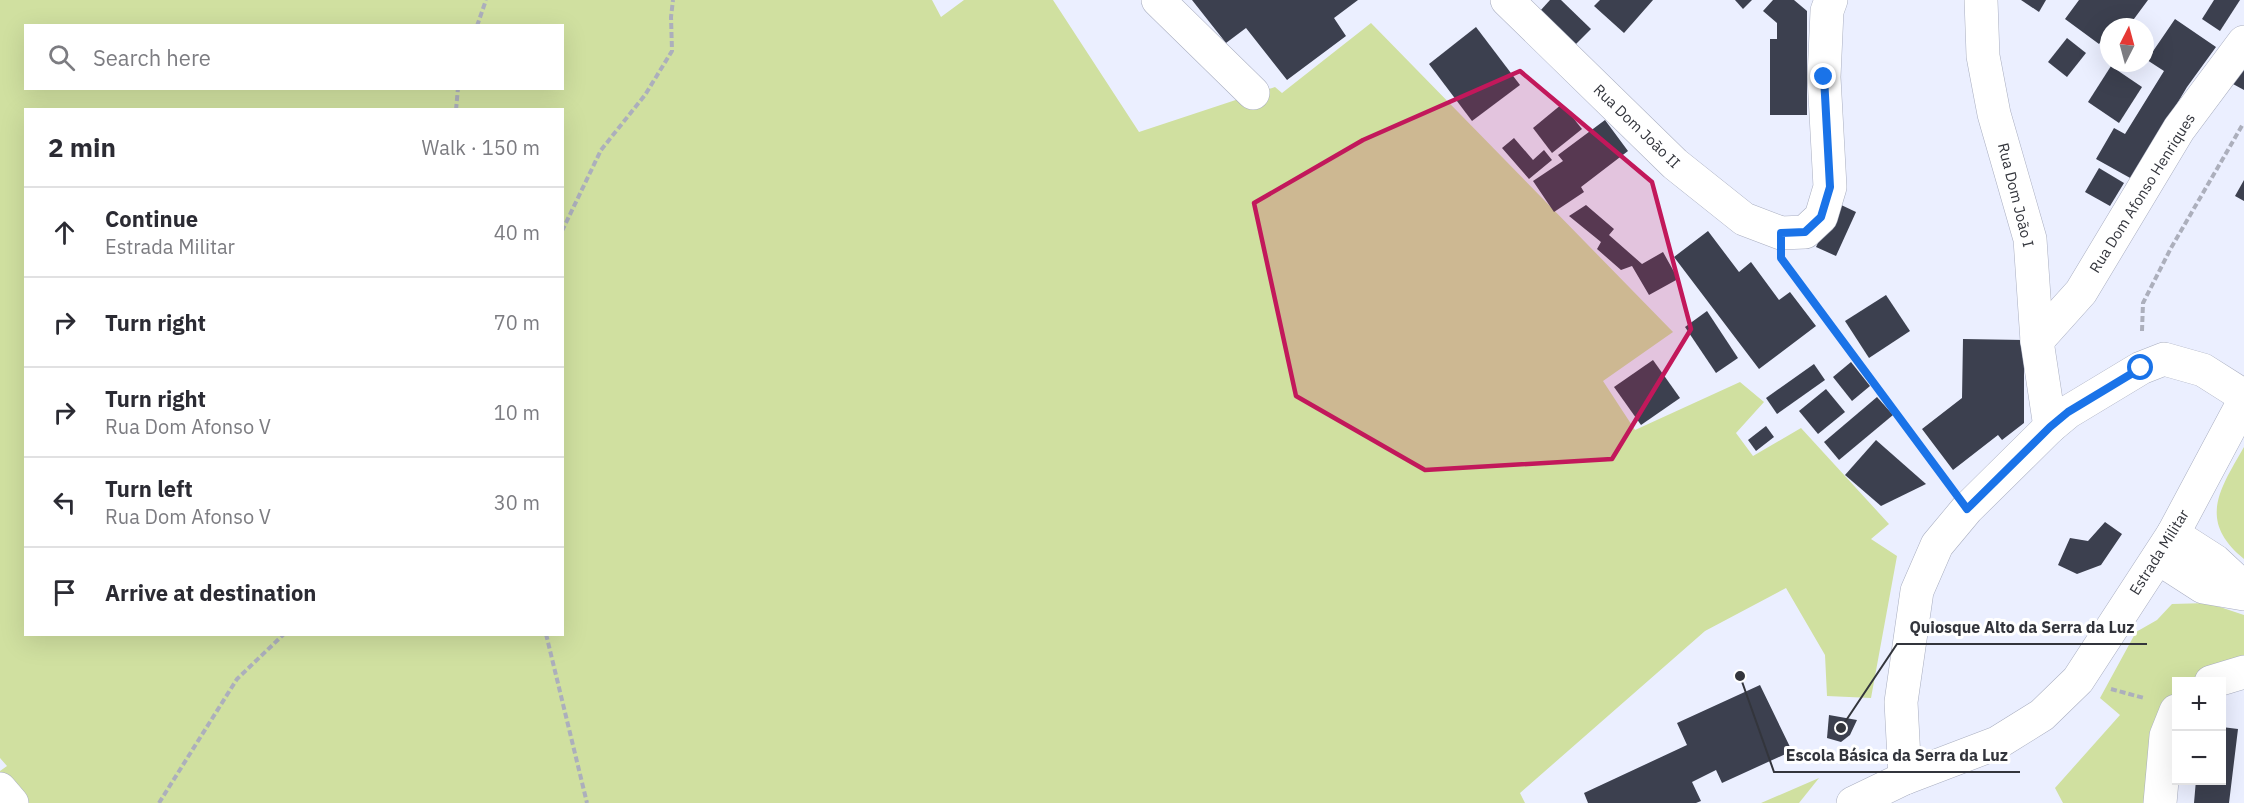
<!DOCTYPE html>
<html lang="en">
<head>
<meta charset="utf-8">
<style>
	body { margin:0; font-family:"IBM Plex Sans",sans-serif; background:#f2f2f3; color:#2b2b33 }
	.controls { position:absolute; right:18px; bottom:18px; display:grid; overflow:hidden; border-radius:0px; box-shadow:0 6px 24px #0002 }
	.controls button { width:54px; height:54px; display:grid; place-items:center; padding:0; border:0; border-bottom:2px solid #e1e1e2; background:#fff; color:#2b2b33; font:30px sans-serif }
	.compass { position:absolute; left:2100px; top:18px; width:54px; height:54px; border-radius:50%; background:#fff; box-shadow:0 6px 24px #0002; rotate:6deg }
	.stop { position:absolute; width:18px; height:18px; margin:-14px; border:4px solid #1a73e8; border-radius:50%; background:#fff }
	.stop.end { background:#1a73e8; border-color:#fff; box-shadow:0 2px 6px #0008 }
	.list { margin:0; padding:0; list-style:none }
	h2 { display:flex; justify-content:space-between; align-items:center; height:78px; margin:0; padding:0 24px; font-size:26px }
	h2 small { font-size:20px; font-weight:400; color:#7c7c81 }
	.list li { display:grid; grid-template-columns:39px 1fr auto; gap:18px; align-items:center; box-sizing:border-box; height:90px; padding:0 24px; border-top:2px solid #e1e1e2 }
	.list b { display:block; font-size:22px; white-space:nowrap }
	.list p { margin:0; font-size:20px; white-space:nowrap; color:#7c7c81 }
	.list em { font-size:20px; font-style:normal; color:#7c7c81 }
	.icon { flex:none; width:33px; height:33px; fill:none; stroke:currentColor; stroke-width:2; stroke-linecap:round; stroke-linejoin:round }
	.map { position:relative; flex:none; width:2244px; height:803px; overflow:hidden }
	.search { position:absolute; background:#fff; box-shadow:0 6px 24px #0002; left:24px; top:24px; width:540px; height:66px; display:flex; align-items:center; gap:15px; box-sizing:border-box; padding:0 21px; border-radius:0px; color:#7c7c81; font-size:22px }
	.panel { position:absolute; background:#fff; box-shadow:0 6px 24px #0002; left:24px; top:108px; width:540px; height:528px; border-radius:0px }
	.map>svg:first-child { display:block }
	.green { fill:#d0e0a0; fill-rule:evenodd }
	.building { fill:#3c404f }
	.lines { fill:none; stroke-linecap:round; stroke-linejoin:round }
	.street-casing { stroke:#a9aec0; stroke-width:34 }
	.secondary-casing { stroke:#a9aec0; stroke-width:34 }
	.path { stroke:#acafbc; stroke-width:4; stroke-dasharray:6 3; stroke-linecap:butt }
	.street { stroke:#fff; stroke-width:33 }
	.secondary { stroke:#fff; stroke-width:33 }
	.route { stroke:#1a73e8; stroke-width:8 }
	.marked { fill:#c2185b; fill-opacity:0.2; stroke:#c2185b; stroke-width:4.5; stroke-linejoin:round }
	.labels { text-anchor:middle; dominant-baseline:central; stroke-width:6; stroke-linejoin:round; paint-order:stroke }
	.street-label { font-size:15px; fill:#33353c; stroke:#fff }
	.leader { fill:none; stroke:#33353c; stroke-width:2 }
	.callout-dot { fill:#33353c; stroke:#fff; stroke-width:2 }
	.callout-label { font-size:16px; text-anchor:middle; font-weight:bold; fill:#33353c; stroke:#fff; stroke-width:6; stroke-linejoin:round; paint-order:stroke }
</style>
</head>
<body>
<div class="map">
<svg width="2244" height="803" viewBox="0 0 2244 803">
	<rect width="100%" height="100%" fill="#ebefff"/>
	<!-- green -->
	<g class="green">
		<path d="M 0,0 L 932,0 L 941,17 L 964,0 L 1053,0 L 1139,132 L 1275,87 L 1282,93 L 1371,23 L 1673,332 L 1603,381 L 1635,430 L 1740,382 L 1764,402 L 1736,433 L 1753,456 L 1801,428 L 1889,524 L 1871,539 L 1897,556 L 1871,698 L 1827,696 L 1825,655 L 1786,588 L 1705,631 L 1520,793 L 1525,803 L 0,803 L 0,771 L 7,766 L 0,758 ZM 26,26 L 562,26 L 562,88 L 26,88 ZM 26,110 L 562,110 L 562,634 L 26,634 Z"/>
		<path d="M 2244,447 L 2244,559 C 2197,521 2220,489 2244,447 Z"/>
		<polygon points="2208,603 2244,615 2244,657 2237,659 2191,681 2176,682 2176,697 2151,803 2063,803 2055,788 2120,715 2100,698 2136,632 2157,620 2172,604"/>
		<polygon points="1819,778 1799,803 1761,803"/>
	</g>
	<!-- building -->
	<g class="building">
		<polygon points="1192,0 1358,0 1334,18 1346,36 1287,80 1246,28 1226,43"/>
		<polygon points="1550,0 1561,0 1591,29 1575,45 1540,11"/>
		<polygon points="1600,0 1653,0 1624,33 1594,6"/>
		<polygon points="1735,0 1752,0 1743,9"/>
		<polygon points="1773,0 1794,0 1807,11 1807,115 1770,115 1770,39 1777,39 1777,23 1763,11"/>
		<polygon points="2021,0 2046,0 2039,12"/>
		<polygon points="2079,0 2148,0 2128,27 2109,27 2109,30 2099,44 2065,19"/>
		<polygon points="2214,0 2240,0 2220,31 2202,19"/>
		<polygon points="2175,19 2216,47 2187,87 2132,179 2096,159 2114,128 2125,134 2164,71 2147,60"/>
		<polygon points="1476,27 1520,85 1472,121 1429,64"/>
		<polygon points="2067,38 2086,53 2067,77 2048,62"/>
		<polygon points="2244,63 2244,90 2233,84"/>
		<polygon points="2111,66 2142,87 2119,123 2088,102"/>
		<polygon points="1562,104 1582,129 1552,153 1533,128"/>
		<polygon points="1605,120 1628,151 1581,187 1584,192 1554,212 1533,181 1563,161 1558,155"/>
		<polygon points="1514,138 1533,160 1544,150 1552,160 1529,179 1502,148"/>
		<polygon points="2099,168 2124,183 2110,206 2085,192"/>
		<polygon points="2244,180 2244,201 2235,196"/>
		<polygon points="1837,203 1856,212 1836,256 1816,247"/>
		<polygon points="1586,205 1614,229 1609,235 1642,264 1663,252 1678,279 1649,295 1632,266 1621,270 1597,249 1601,242 1569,216"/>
		<polygon points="1708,231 1739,272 1751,262 1779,300 1790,292 1816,326 1759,369 1674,257"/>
		<polygon points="1886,295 1910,331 1869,358 1845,321"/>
		<polygon points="1707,311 1738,358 1716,373 1685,327"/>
		<polygon points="1963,339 2024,340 2024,423 2002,440 1998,435 1953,470 1922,429 1962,398"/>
		<polygon points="1653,360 1680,398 1641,425 1614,387"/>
		<polygon points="1851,362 1870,386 1852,401 1833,377"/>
		<polygon points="1814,364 1825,380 1777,414 1766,398"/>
		<polygon points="1826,389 1845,412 1818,434 1799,411"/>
		<polygon points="1877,397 1893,415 1839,460 1824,442"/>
		<polygon points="1766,426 1774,437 1756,451 1748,440"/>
		<polygon points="1876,440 1926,484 1881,506 1845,475"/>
		<polygon points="2105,522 2122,534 2101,565 2077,574 2058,565 2070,538 2088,541"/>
		<polygon points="1760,685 1792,751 1722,783 1716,770 1692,782 1701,801 1696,803 1588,803 1584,793 1687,745 1677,723"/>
		<polygon points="1829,715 1857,720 1850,735 1841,742 1827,738"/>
		<polygon points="2222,727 2238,729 2229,803 2194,803 2196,780 2222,780"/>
	</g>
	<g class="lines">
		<defs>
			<g id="street">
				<polyline points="1158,0 1253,93"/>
				<polyline points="1507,0 1675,164 1744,219 1781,233 1805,232 1821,217 1830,187 1824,77 1827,11 1831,0"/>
				<polyline points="1981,0 1983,56 1994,114 2030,239 2037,341 2050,427"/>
				<polyline points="2037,341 2081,292 2179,129 2244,42"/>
				<polyline points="2211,682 2244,672"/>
				<polyline points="1905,778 1901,702 1917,591 1937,545 1967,509 2050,427 2068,412 2141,368 2164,359 2203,370 2244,396"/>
				<polyline points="0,789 12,803"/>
				<polyline points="2160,803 2166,736 2176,711"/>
			</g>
			<g id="secondary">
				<polyline points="2173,534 2215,561 2244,588"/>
				<polyline points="2158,558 2203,587 2244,594"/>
				<polyline points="1853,803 1905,778 1997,743 2042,715 2078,680 2173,534 2244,401"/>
			</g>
		</defs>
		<!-- street casing -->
		<use href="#street" class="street-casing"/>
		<!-- secondary casing -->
		<use href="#secondary" class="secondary-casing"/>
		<!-- path -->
		<g class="path">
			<polyline points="477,26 486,0"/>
			<polyline points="456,110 458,88"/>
			<polyline points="562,231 601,150 645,95 672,51 671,17 673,0"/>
			<polyline points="1787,266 1947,482"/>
			<polyline points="2142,331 2143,303 2171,248 2243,124"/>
			<polyline points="546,634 587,803"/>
			<polyline points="2111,689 2144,698"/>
			<polyline points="159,803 237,679 284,634"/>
		</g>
		<!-- street -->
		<use href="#street" class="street"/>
		<!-- secondary -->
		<use href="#secondary" class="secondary"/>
	</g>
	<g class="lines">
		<!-- route -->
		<polyline class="route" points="1824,77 1830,187 1821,217 1805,232 1781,233 1781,258 1967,509 2050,427 2068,412 2141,368"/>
	</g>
	<!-- marked area -->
	<path class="marked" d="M 1520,71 L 1652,182 L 1691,329 L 1612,459 L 1425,470 L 1296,396 L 1254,203 L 1363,140 Z"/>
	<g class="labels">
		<!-- street labels -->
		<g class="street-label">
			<text transform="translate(1637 126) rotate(44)">Rua Dom João II</text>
			<text transform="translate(2142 193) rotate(-58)">Rua Dom Afonso Henriques</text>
			<text transform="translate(2016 195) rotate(76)">Rua Dom João I</text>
			<text transform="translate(2159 552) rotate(-58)">Estrada Militar</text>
		</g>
	</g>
	<!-- callouts -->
	<path class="leader" d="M1841 728L1897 644H2147M1740 676L1774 772H2020"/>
	<g class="callout-dot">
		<circle cx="1841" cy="728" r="6"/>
		<circle cx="1740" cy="676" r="6"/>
	</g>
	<g class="callout-label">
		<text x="2022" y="633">Quiosque Alto da Serra da Luz</text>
		<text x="1897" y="761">Escola Básica da Serra da Luz</text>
	</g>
</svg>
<div class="controls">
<button>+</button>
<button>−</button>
</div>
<svg class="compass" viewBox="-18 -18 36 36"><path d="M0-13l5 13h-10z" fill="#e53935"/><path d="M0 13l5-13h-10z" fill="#7c7c81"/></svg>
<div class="stop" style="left:2141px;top:368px"></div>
<div class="stop end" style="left:1824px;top:77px"></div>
<div class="search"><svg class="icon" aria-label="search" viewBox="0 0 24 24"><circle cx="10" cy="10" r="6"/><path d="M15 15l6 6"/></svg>Search here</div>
<section class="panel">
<h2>2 min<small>Walk · 150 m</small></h2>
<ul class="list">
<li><svg class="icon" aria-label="ahead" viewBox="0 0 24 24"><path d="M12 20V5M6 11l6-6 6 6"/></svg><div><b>Continue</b><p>Estrada Militar</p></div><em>40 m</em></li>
<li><svg class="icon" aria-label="right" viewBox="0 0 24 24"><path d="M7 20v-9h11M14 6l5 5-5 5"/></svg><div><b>Turn right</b></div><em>70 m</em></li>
<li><svg class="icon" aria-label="right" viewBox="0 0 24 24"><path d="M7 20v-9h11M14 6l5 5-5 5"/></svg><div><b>Turn right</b><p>Rua Dom Afonso V</p></div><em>10 m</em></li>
<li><svg class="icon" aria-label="left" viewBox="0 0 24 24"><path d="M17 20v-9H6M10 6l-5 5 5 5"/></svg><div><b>Turn left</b><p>Rua Dom Afonso V</p></div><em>30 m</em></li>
<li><svg class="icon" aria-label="arrive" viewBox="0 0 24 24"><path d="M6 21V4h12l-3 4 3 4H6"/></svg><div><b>Arrive at destination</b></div></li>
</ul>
</section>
</div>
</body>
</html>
